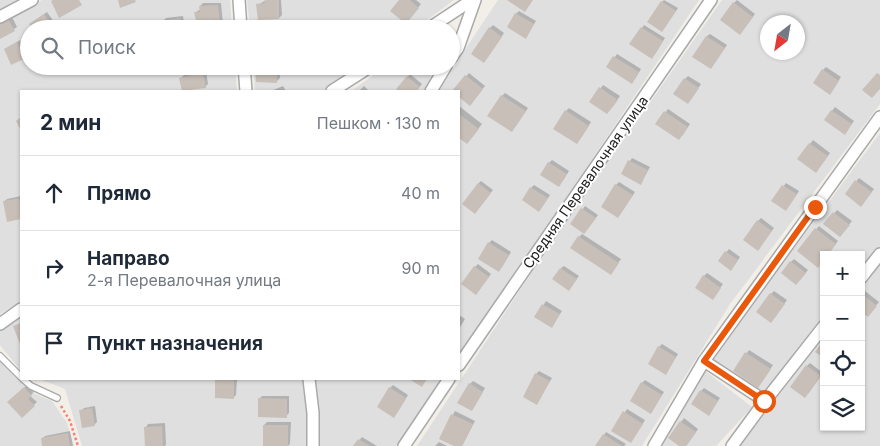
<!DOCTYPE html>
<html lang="ru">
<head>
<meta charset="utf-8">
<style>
	body { margin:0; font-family:Inter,sans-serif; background:#f2f2f3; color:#1f2937 }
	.controls { position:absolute; right:15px; bottom:15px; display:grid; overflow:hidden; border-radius:0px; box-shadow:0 1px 4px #0004 }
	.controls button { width:45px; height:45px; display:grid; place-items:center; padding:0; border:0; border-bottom:1px solid #e0e1e3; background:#fff; color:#1f2937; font:25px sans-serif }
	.compass { position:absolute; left:760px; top:15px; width:45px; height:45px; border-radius:50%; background:#fff; box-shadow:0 1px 4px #0004; rotate:211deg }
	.stop { position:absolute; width:15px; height:15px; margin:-11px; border:4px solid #ea580c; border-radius:50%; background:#fff }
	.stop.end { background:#ea580c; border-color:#fff; box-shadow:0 1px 5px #0008 }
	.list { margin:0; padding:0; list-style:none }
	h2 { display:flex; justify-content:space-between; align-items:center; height:65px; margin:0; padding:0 20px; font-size:21px }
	h2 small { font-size:16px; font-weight:400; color:#747a83 }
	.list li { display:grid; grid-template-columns:32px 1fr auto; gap:15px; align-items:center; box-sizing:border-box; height:75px; padding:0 20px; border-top:1px solid #e0e1e3 }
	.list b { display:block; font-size:19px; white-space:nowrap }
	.list p { margin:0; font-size:16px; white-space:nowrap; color:#747a83 }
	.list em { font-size:16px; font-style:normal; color:#747a83 }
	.icon { flex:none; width:28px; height:28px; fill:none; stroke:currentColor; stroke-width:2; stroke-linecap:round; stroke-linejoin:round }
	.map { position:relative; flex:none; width:880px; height:446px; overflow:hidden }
	.search { position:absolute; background:#fff; box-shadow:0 1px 4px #0004; left:20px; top:20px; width:440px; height:55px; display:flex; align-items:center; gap:12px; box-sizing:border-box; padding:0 18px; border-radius:28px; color:#747a83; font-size:19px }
	.panel { position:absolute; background:#fff; box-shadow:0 1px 4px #0004; left:20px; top:90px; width:440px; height:290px; border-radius:0px }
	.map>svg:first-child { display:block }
	.residential { fill:#e0dfdf; fill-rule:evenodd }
	.shadow { fill:#0003 }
	.building { fill:#c7bfb8 }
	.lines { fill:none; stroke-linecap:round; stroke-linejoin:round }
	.lane-casing { stroke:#a9a9a9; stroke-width:8 }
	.street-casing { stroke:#a9a9a9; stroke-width:14 }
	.path { stroke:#fa8072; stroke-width:2.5; stroke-dasharray:2.5 2.5; stroke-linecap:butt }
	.lane { stroke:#fff; stroke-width:5.5 }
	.street { stroke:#fff; stroke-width:11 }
	.route { stroke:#ea580c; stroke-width:6 }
	.labels { text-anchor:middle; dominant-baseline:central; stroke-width:4; stroke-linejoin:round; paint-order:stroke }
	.street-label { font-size:14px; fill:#222; stroke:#fff }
</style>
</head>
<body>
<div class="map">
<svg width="880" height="446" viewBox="0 0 880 446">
	<rect width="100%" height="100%" fill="#f2efe9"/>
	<!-- residential -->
	<g class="residential">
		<polygon points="0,0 24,0 0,12"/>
		<polygon points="42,0 230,0 232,29 29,29 29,66 235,66 237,91 21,91 21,301 0,314 0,22"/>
		<polygon points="247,0 454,0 415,29 250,29"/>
		<polygon points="498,0 699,0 534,246 459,355 459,91 439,91 466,48"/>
		<path d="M 722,0 L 880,0 L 880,104 L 730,304 L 642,446 L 417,446 L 547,249 ZM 768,22 L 798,22 L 798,52 L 768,52 Z"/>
		<polygon points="253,66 365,66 350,78 324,91 255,91"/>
		<polygon points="387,66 438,66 424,91 351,91"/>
		<polygon points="880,133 880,248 861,272 861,255 824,255 824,320 764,396 710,361"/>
		<polygon points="880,264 880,446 737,446 824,334 824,427 861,427 861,287"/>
		<polygon points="21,314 21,371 0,345 0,331"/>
		<polygon points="0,361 33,393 52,401 67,423 74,446 0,446"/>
		<polygon points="704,370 752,407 716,446 660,446"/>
		<polygon points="39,379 303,379 306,399 306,446 82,446 65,389"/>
		<polygon points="314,379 442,379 397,446 319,446"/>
	</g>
	<!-- shadow -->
	<g class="shadow">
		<polygon points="266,0 281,0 282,15 279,18 258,5"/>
		<polygon points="401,0 416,0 421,4 409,19"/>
		<polygon points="664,0 678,8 665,27 662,2"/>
		<polygon points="737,0 755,14 743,30 734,3"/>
		<polygon points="203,3 221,3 223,25 220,28 196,12 201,9 200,6"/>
		<polygon points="519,11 536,21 526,37 516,14"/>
		<polygon points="47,12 57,26 55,29 34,29 34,21"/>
		<polygon points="183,16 185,29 164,29 163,21 166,18"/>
		<polygon points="12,17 17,27 0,38 0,23"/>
		<polygon points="493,25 504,33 487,58 490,28"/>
		<polygon points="644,25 665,38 655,54 642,28"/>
		<polygon points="710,34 727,45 711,68 707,36"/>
		<polygon points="20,40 26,55 23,58 5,49"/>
		<polygon points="617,54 641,69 635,79 608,67"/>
		<polygon points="256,66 280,66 280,78 277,81"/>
		<polygon points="826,67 841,77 832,90 823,70"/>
		<polygon points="206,71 208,84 205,87 183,91 181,78 184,75"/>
		<polygon points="469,73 485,86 470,104 459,95 459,91 454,91"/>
		<polygon points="410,74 422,84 416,91 402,91 398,88"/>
		<polygon points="688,76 701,84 691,99 685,79"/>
		<polygon points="603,85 620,96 610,110 591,102"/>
		<polygon points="283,86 286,91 271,91"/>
		<polygon points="364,86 369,91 359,91"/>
		<polygon points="505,93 528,108 515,127 502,96"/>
		<polygon points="459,106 482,124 467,143 459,136"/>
		<polygon points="835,107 854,121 847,130 825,120"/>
		<polygon points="569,108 591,122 580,139 566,111"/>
		<polygon points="668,109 690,124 682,136 657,124"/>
		<polygon points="813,140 830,153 819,168 799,159"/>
		<polygon points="632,158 650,167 641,183 622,173"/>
		<polygon points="552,160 569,171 562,182 549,163"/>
		<polygon points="859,178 874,189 864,202 846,194"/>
		<polygon points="481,181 493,190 478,209 478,184"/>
		<polygon points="619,182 635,192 621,213 616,185"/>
		<polygon points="786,183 799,191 789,206 773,201"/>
		<polygon points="534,185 550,195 542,207 531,188"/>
		<polygon points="21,196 21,218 8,220 4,202 7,199"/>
		<polygon points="585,206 598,215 587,230 572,224"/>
		<polygon points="837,210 852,221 842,233 825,224"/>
		<polygon points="761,218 774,228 760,246 758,221"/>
		<polygon points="819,226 838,241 827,255 798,251"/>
		<polygon points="582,234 621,259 611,273 579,237"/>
		<polygon points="492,240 511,252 502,267 489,243"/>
		<polygon points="729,249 740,257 734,266 719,261"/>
		<polygon points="794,259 808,270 799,281 791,262"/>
		<polygon points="478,264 491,274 476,294 475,267"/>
		<polygon points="564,266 579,276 571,286 561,268"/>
		<polygon points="707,273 723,284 715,295 704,276"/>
		<polygon points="774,291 787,300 774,318 771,294"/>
		<polygon points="865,291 879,302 870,312 861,294"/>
		<polygon points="546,301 562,311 552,326 536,317"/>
		<polygon points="459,315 465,319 459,329"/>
		<polygon points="662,344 678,354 666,373 659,347"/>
		<polygon points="749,350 773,365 761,383 735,371"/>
		<polygon points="810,363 823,373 808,394 807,366"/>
		<polygon points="539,371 552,378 537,403 536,374"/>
		<polygon points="218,379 237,379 236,395 233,398 216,380"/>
		<polygon points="645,380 664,392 653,409 642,383"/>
		<polygon points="473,381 485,388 474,407 470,384"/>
		<polygon points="27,385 34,392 30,396 37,402 22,416 9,402"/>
		<polygon points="393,385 408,395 397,413 390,388"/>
		<polygon points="704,388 720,398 711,411 701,391"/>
		<polygon points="262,396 289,396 289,413 286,416 259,399"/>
		<polygon points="95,406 97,422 94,425 81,411 84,408"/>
		<polygon points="627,409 645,420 633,439 613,431"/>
		<polygon points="455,411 475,421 462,446 457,446 440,438"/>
		<polygon points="684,418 698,429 687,445 681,446 669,438"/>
		<polygon points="267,422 291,422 290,444 288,446 264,446 264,425"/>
		<polygon points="165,423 166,445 164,446 146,446 146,427 148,424"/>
		<polygon points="70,431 73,446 43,446 42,439 45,436"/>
		<polygon points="606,432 626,444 624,446 597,446"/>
		<polygon points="362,437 377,446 355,446"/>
		<polygon points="439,442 447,446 435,446"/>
	</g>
	<!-- building -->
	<g class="building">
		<polygon points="53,0 79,0 82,5 59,18 51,1"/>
		<polygon points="118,0 135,0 136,2 120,8"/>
		<polygon points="265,0 279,0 279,19 258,20 256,4 264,3"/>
		<polygon points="399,0 410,0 419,8 406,24 390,11"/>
		<polygon points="507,0 533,0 525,12"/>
		<polygon points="661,1 676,11 662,32 647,22"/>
		<polygon points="733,2 753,17 740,35 720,20"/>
		<polygon points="218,5 221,29 198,29 194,12 200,12 199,6"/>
		<polygon points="515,13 534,24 526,39 507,27"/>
		<polygon points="44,14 54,29 33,29 29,24"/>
		<polygon points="180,18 182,29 162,29 161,21"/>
		<polygon points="8,19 15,31 0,39 0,24"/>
		<polygon points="489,27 502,37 484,63 471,54"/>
		<polygon points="641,27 663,41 652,59 629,44"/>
		<polygon points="706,36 725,48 711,69 692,57"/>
		<polygon points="17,42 24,59 11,65 4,49"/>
		<polygon points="613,56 639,72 632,84 606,67"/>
		<polygon points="112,66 131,66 131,67 114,71"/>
		<polygon points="255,66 277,66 277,83 256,82"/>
		<polygon points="822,69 839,81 830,95 813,83"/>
		<polygon points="203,73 206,88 182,91 179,78"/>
		<polygon points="877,73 880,75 880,89 872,98 862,90"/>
		<polygon points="465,75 483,89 470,106 459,97 459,91 452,91"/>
		<polygon points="407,76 420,87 417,91 400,91 396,89"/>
		<polygon points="684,78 699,88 688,104 673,94"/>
		<polygon points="599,87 618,100 607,114 589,102"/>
		<polygon points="501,95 526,111 512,132 487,116"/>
		<polygon points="565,110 589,126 577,144 553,129"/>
		<polygon points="831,110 852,124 845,135 824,120"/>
		<polygon points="664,111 688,127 679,140 655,124"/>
		<polygon points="459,114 479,129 467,144 459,138"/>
		<polygon points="21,117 21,131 16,121"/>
		<polygon points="809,143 828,156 816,173 797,159"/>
		<polygon points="628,160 648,170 641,185 621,174"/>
		<polygon points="548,162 567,174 559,187 540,175"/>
		<polygon points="855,180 872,192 861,207 845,194"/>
		<polygon points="478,183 491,193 475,214 462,204"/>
		<polygon points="615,184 633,195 618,218 601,207"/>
		<polygon points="782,185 797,194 786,211 771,201"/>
		<polygon points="530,187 548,198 539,212 522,200"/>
		<polygon points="21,198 21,219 7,222 3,201"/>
		<polygon points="581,208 596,218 584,234 570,224"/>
		<polygon points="833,212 850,225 840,237 823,224"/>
		<polygon points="757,220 772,231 758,251 743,240"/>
		<polygon points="815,228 836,244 828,255 824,255 824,260 818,268 797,251"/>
		<polygon points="578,236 619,263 611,275 570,248"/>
		<polygon points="488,242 509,255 499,272 478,259"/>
		<polygon points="725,251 738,260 731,271 718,261"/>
		<polygon points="790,261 806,273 796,285 781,273"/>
		<polygon points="474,266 489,277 476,295 461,284"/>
		<polygon points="560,268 577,279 569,291 552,279"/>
		<polygon points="703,275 721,288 713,300 695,288"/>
		<polygon points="770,293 785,304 771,323 756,312"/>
		<polygon points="861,293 877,306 868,317 861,312"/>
		<polygon points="542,304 560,314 552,328 534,317"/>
		<polygon points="21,323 21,343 20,344 13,326"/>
		<polygon points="824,339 824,358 815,352"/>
		<polygon points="658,346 676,357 666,375 648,364"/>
		<polygon points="745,352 771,369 758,388 733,371"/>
		<polygon points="806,365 821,376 805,398 790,387"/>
		<polygon points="535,373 550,381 537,405 523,397"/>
		<polygon points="409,379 427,379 422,387"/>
		<polygon points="215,380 234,380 234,399 215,398"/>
		<polygon points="641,382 662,395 651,414 630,401"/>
		<polygon points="469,383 483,392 472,411 457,403"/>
		<polygon points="24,387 32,396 28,399 35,406 22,418 7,402"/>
		<polygon points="389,387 406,398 394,418 377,407"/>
		<polygon points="700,390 718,401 709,416 691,404"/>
		<polygon points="258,398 287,399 287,418 258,417"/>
		<polygon points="92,408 95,426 82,428 79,410"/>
		<polygon points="623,411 643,424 631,443 611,431"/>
		<polygon points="451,414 473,424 462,446 454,446 439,439"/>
		<polygon points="680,421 696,432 686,446 679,446 668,438"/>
		<rect x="263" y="425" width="25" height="21"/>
		<polygon points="162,426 163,446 145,446 144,427"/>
		<polygon points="68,433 70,446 42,446 41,438"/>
		<polygon points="603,434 622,446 595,446"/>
		<polygon points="358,439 370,446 353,446"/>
	</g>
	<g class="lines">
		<defs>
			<g id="lane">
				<polyline points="0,356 21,377"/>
				<polyline points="23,379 31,386 57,398"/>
			</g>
			<g id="street">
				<polyline points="239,0 241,29"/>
				<polyline points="0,17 32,0"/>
				<polyline points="428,29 472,0"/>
				<polyline points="451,58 458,48 475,0"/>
				<polyline points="244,66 246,91"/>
				<polyline points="332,91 371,66"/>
				<polyline points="431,91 446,66"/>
				<polyline points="861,278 880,254"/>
				<polyline points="0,324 21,309"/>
				<polyline points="704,361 765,401"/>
				<polyline points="459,365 711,0"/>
				<polyline points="309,379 313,413 313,446"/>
				<polyline points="404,446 449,379"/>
				<polyline points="654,446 704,361 880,117"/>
				<polyline points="732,446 765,401 824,326"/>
			</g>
		</defs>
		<!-- lane casing -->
		<use href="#lane" class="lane-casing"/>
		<!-- street casing -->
		<use href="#street" class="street-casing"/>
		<!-- path -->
		<polyline class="path" points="61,406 70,421 78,446"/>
		<!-- lane -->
		<use href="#lane" class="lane"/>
		<!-- street -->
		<use href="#street" class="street"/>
	</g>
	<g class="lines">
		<!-- route -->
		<polyline class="route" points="764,401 704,361 815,207"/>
	</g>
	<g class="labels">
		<!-- street labels -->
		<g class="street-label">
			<text transform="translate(585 182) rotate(-55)">Средняя Перевалочная улица</text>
		</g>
	</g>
</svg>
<div class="controls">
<button>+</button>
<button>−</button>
<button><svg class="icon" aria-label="locate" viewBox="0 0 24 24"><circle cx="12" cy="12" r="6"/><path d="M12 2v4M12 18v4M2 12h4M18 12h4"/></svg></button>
<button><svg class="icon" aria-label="layers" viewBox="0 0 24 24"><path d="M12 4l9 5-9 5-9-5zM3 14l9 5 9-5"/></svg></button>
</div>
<svg class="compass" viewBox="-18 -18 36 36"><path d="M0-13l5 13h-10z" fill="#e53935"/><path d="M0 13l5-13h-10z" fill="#747a83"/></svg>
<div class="stop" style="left:764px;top:401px"></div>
<div class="stop end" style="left:815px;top:207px"></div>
<div class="search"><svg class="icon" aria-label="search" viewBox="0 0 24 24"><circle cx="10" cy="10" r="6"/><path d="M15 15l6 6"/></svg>Поиск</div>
<section class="panel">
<h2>2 мин<small>Пешком · 130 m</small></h2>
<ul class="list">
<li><svg class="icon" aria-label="ahead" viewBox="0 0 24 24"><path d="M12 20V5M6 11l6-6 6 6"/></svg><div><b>Прямо</b></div><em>40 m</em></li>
<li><svg class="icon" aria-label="right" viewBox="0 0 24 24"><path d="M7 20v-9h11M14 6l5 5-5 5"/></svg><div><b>Направо</b><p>2-я Перевалочная улица</p></div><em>90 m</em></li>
<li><svg class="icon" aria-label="arrive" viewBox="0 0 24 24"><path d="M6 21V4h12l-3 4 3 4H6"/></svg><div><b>Пункт назначения</b></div></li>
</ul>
</section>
</div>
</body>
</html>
